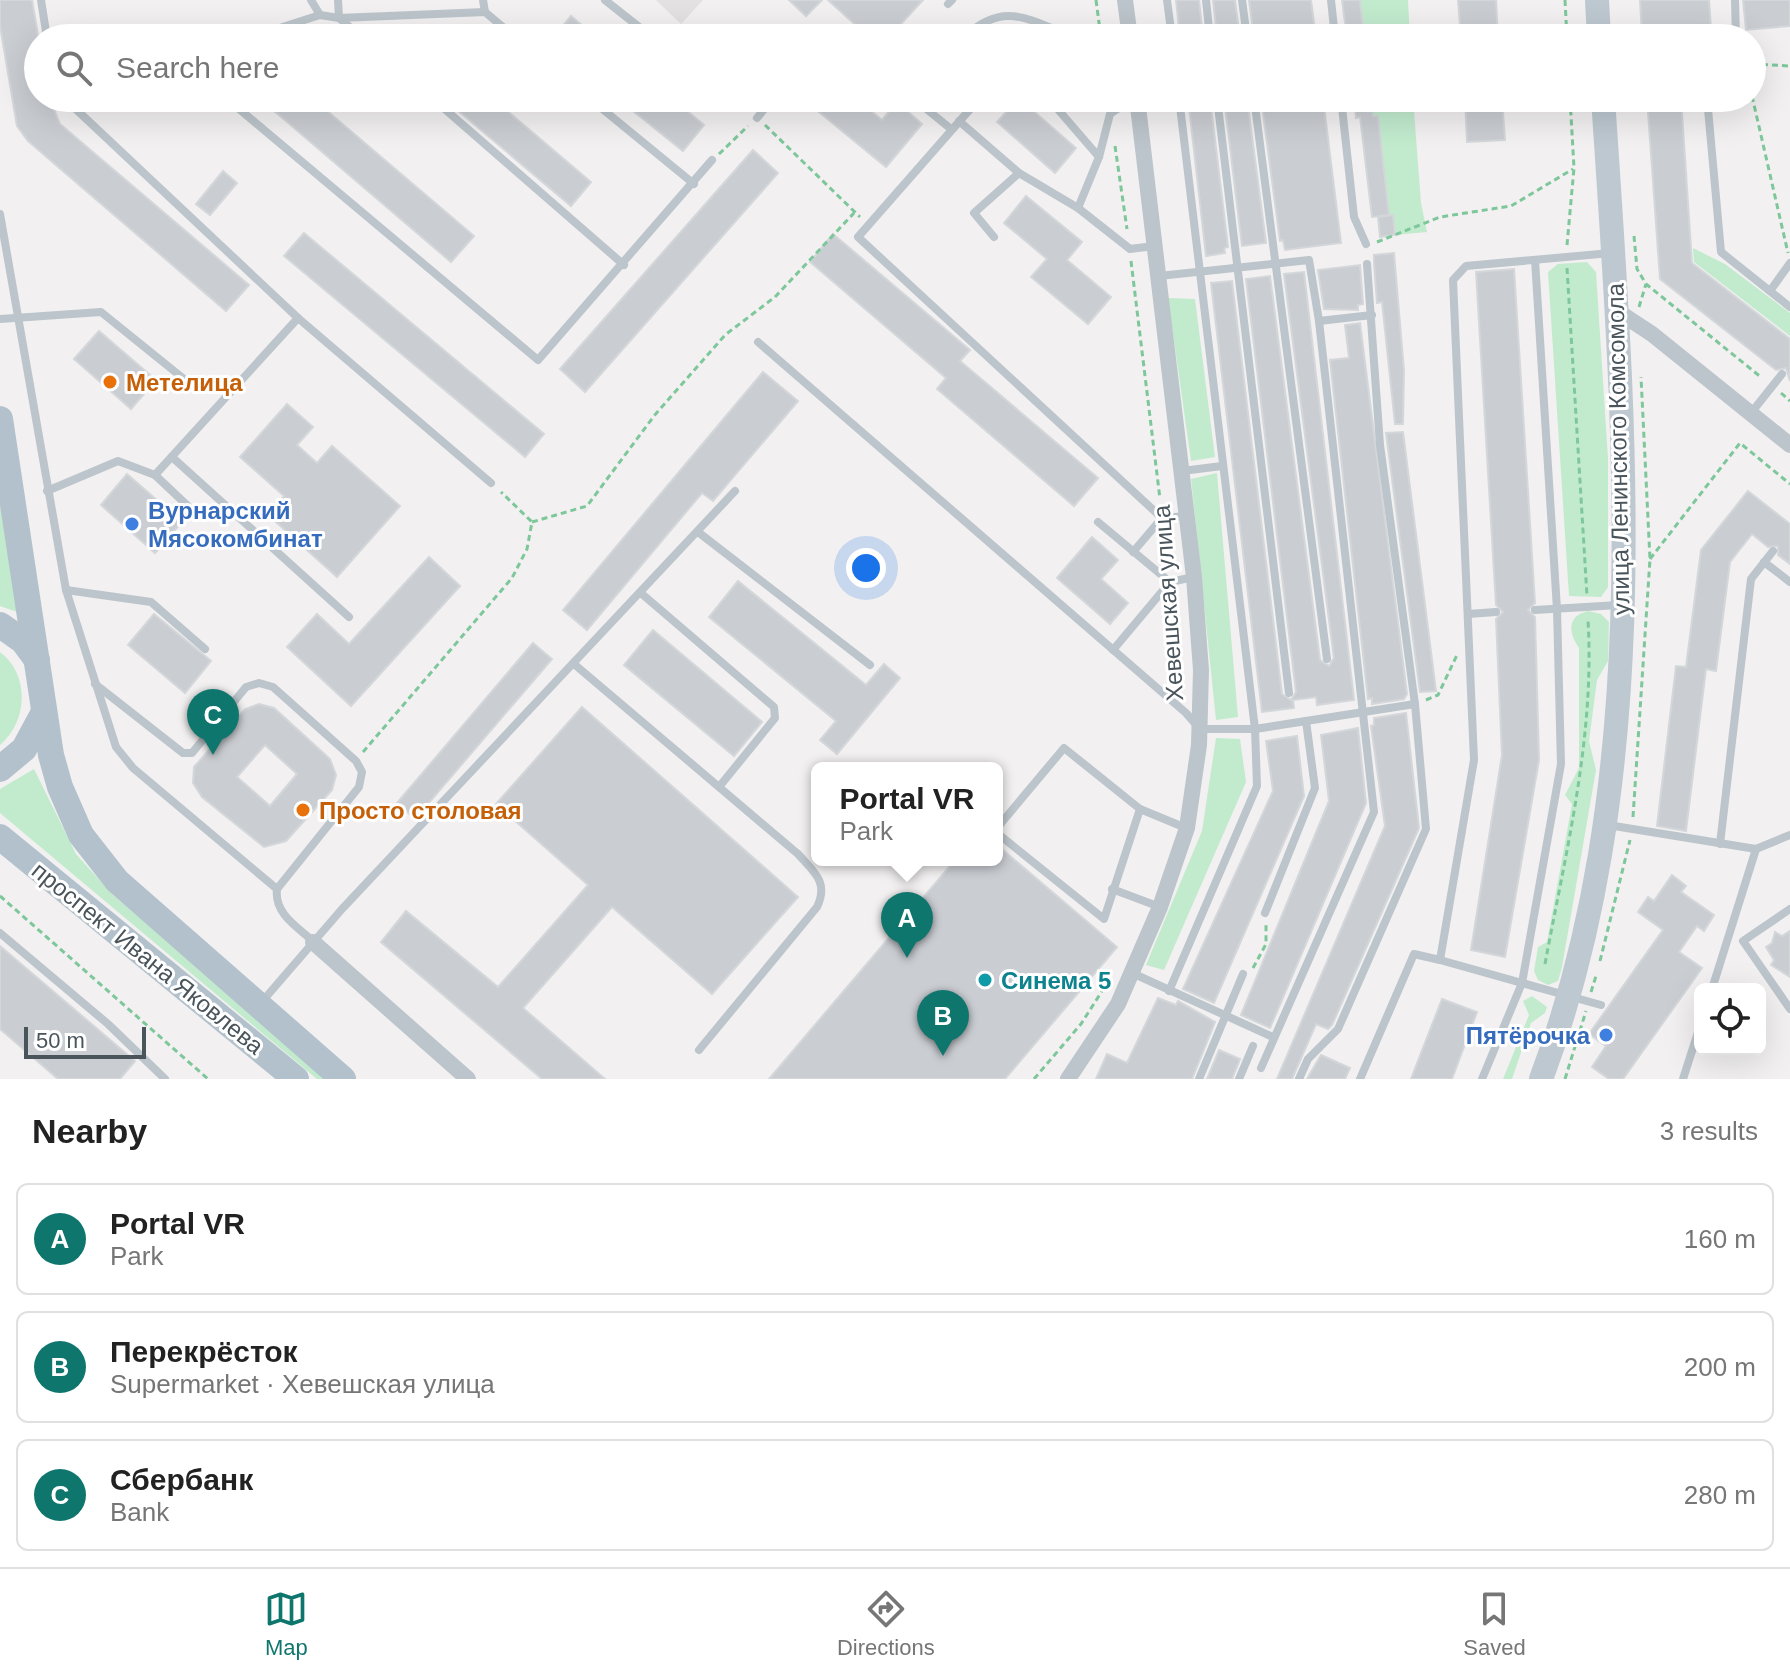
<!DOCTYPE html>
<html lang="en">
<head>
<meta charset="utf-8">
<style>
	body { margin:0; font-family:Helvetica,sans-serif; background:#f6f6f6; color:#222 }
	.controls { position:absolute; right:24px; bottom:24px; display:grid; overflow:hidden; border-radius:12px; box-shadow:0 8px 32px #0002 }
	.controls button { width:72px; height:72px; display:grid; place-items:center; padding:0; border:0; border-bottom:2px solid #e0e0e0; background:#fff; color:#222; font:40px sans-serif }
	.scale { position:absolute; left:24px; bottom:20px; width:122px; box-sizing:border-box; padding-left:8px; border:4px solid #49545b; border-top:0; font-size:22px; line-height:28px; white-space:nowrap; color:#49545b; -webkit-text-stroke:6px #fff; paint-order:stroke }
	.you { position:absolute; left:866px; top:568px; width:28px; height:28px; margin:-20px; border:6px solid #fff; border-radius:50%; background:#1a73e8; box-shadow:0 0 0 12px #1a73e833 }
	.badge { display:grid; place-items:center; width:52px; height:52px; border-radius:50%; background:#0f766e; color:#fff; font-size:26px; font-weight:700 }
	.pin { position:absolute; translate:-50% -66px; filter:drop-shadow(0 2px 4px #0008) }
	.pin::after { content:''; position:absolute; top:42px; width:28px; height:24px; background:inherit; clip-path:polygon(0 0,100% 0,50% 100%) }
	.popup { position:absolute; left:811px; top:762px; width:192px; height:104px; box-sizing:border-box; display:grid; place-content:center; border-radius:12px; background:#fff; filter:drop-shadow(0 2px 6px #0005); font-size:26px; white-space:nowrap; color:#767676 }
	.popup b { font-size:30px; color:#222 }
	.popup::after { content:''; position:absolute; left:50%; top:100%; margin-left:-16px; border:16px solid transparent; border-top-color:#fff }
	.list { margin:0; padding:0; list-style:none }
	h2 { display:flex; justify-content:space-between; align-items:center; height:104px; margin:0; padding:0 32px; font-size:34px }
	h2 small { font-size:26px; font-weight:400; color:#767676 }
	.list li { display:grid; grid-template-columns:52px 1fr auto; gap:24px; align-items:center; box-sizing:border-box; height:112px; margin:0 16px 16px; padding:0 16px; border:2px solid #e0e0e0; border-radius:12px }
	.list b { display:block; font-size:30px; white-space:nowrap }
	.list p { margin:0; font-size:26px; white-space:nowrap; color:#767676 }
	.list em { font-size:26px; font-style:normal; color:#767676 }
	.icon { flex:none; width:44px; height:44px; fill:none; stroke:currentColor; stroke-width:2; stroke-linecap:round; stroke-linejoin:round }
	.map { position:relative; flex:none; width:1790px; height:1079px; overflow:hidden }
	.search { position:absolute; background:#fff; box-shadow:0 8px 32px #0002; left:24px; right:24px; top:24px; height:88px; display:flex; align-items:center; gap:20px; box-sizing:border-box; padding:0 28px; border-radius:44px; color:#767676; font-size:30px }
	.sheet { height:488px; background:#fff }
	nav { display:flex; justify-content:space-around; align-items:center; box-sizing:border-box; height:112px; border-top:2px solid #e0e0e0; background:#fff; font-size:22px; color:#767676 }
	nav a { display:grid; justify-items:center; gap:4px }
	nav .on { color:#0f766e }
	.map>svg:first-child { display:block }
	.education { fill:#e3e1e1 }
	.green { fill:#c2ebce }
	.building { fill:#cacdd2; stroke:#d4d7da; stroke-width:2; fill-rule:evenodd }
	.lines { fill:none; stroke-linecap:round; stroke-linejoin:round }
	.path { stroke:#7dc79b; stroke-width:3; stroke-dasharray:6 4; stroke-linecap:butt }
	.lane { stroke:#bcc5cb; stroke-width:8 }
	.street { stroke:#bcc5cb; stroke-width:16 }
	.secondary { stroke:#bdc8d0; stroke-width:24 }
	.primary { stroke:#b2c1cc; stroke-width:26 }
	.food-dot { fill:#e8710a; stroke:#fff; stroke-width:3 }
	.shop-dot { fill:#3f7fe0; stroke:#fff; stroke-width:3 }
	.culture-dot { fill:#0f9aa8; stroke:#fff; stroke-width:3 }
	.labels { text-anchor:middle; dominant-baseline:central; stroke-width:6; stroke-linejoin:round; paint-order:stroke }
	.food-label { font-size:24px; font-weight:bold; fill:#c56008; stroke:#fff; text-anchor:start }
	.street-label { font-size:24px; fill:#49545b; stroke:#fff }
	.shop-label { font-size:24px; font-weight:bold; fill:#366cbe; stroke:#fff; text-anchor:start }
	.culture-label { font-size:24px; font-weight:bold; fill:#0d838f; stroke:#fff; text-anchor:start }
</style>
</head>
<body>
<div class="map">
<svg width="1790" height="1079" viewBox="0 0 1790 1079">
	<rect width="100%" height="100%" fill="#f2f0f0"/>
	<!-- education -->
	<polygon class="education" points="656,0 703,0 681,24"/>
	<!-- green -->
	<g class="green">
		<polygon points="1360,0 1408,0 1410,38 1364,38"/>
		<polygon points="1371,98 1413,98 1421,203 1427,232 1395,235 1393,216 1389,216 1378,116 1373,116"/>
		<polygon points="1693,248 1725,264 1790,313 1790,336 1694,262"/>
		<polygon points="1587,262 1596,272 1608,459 1608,587 1601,597 1569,596 1548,272 1558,264"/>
		<polygon points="1168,298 1195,299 1215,457 1191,461"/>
		<polygon points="1217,473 1238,717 1216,720 1191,479"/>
		<polygon points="0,505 17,612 0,606"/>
		<path d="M 1588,611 L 1601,614 L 1609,622 L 1608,661 L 1597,680 L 1589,741 L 1596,770 L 1562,967 L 1558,981 L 1548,985 L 1538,980 L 1534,971 L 1538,947 L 1547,942 L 1572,804 L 1565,795 L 1579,768 L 1579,648 C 1568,632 1567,616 1588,611 Z"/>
		<path d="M 0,652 C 30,675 28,721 0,745 Z"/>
		<polygon points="1216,738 1240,739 1246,782 1164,970 1146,965 1202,831"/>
		<polygon points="34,769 76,854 113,895 328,1079 317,1079 0,813 0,789"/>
		<polygon points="1532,996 1547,1007 1545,1013 1531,1023 1512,1079 1503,1079 1529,1015 1523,1001"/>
	</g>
	<!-- building -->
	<g class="building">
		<polygon points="0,0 32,0 38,35 38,98 49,98 60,124 249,285 226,311 28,141 17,126 0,26"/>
		<polygon points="789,0 822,0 806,16"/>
		<polygon points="828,0 923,0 888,38 870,38"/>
		<polygon points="1176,0 1199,0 1203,38 1180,38"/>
		<polygon points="1213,0 1235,0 1240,38 1217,38"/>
		<polygon points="1249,0 1311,0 1316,38 1254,38"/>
		<polygon points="1342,0 1360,0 1364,38 1347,38"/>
		<polygon points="1458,0 1496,0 1498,38 1461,38"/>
		<polygon points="1640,0 1709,0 1711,28 1676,31 1677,38 1642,38"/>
		<polygon points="1743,0 1790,0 1790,26 1746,30"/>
		<polygon points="571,16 597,38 553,38"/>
		<polygon points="259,98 312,98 474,236 451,262"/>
		<polygon points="443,98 492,98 591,182 571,206"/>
		<polygon points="617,98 671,98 704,125 683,151"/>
		<polygon points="802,98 855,98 882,120 897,102 922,124 886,167"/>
		<polygon points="1019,98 1038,98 1030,108 1076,148 1055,173 997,122"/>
		<polygon points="1188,98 1210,98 1228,247 1224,248 1225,253 1206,256"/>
		<polygon points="1224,98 1247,98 1266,243 1242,246"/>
		<polygon points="1261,98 1323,98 1341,243 1285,250 1283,240 1280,241"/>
		<polygon points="1354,98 1371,98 1373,116 1378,116 1389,215 1372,217 1360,117 1356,118"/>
		<polygon points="1465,98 1502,98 1505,140 1467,142"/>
		<polygon points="1647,98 1681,98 1692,263 1790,339 1790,381 1786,368 1776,370 1660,279"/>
		<polygon points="753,150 778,173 585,392 560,369"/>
		<polygon points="223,171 237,183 210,215 196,204"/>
		<polygon points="1026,196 1082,242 1067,260 1111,297 1088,324 1031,277 1047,259 1004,223"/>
		<polygon points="1393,215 1395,235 1380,237 1378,217"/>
		<polygon points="304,233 544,434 525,457 284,256"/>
		<polygon points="833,234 970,350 960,361 1098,478 1074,506 937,389 946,378 810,262"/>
		<polygon points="1394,253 1404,371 1403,424 1395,424 1382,302 1377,303 1374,263 1374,255"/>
		<polygon points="1360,265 1363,304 1358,305 1358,310 1324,309 1318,270"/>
		<polygon points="1514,269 1535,603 1528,610 1535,617 1539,760 1505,957 1471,950 1502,755 1496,619 1503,612 1496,605 1476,272"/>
		<polygon points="1304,272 1354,700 1317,705 1316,697 1293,700 1294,708 1262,712 1211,283 1232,281 1282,694 1291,700 1296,692 1246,279 1270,276 1320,660 1329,666 1334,658 1284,274"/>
		<polygon points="1360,323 1407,694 1404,699 1372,704 1372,698 1368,699 1330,360 1349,358 1345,325"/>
		<polygon points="99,331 156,380 131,409 74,359"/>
		<polygon points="763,372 798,401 713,501 702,493 587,630 563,610"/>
		<polygon points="287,404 313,427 297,445 317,463 332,446 400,506 337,577 268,515 284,496 240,457"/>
		<polygon points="1403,432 1436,691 1420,692 1386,433"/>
		<polygon points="127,474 182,522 155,553 101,505"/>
		<polygon points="1748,491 1790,524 1790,564 1778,555 1778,546 1768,547 1752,534 1730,562 1716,671 1706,669 1686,831 1657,826 1676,666 1686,667 1701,550"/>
		<polygon points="1092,537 1118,560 1101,579 1128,603 1110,624 1057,578"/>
		<polygon points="429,557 460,586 351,706 287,647 317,614 349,644"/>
		<polygon points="738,581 866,685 884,664 900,678 837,754 820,740 836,721 709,617"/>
		<polygon points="154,614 211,661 185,693 128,645"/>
		<polygon points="653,630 762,722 734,756 624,665"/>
		<polygon points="533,643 552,659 415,819 397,803"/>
		<path d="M 259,704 L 274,708 L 330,759 L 336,775 L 332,790 L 286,841 L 264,847 L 202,797 L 193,783 L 194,767 L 245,709 ZM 265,745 L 297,774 L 270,806 L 237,777 Z"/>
		<polygon points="582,707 798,897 712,994 612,907 523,1008 605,1079 542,1079 381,942 406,911 498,987 588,885 496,804"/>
		<polygon points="1406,713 1419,828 1332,1025 1328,1029 1316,1024 1292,1079 1277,1079 1385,826 1371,726 1374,725 1374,718"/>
		<polygon points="1358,728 1366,803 1270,1028 1241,1015 1329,801 1321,735"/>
		<polygon points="1297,736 1304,796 1214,1003 1183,989 1273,791 1266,741"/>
		<polygon points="997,845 1117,947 1005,1079 769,1079 955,860 997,860"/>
		<polygon points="1672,875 1686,886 1681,892 1714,915 1704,931 1697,926 1679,952 1702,968 1623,1079 1609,1079 1592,1067 1606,1046 1589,1034 1663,930 1638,912 1648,897 1654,901"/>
		<polygon points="1790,931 1790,977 1771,965 1774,960 1766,947 1772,943 1775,932 1782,936"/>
		<polygon points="0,946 135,1061 120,1079 58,1079 0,1029"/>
		<polygon points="1158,998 1176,1005 1178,1001 1215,1022 1192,1079 1096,1079 1107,1054 1127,1063"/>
		<polygon points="1442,999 1477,1012 1452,1079 1411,1079"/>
		<polygon points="1219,1050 1240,1059 1232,1079 1207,1079"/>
		<polygon points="1321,1055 1350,1068 1345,1079 1307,1079"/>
	</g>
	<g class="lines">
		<!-- path -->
		<g class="path">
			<polyline points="1096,0 1101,38"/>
			<polyline points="1565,0 1567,38"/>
			<polyline points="1752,64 1790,66"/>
			<polyline points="1752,96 1788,253"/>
			<polyline points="731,98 747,110"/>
			<polyline points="765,125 860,217"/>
			<polyline points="1115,146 1127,229"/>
			<polyline points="719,154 748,126"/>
			<polyline points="1634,236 1637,269 1646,284 1762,378"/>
			<polyline points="1377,242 1440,217 1511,206 1573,169"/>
			<polyline points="1567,245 1574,168 1570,98"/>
			<polyline points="1131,261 1160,499"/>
			<polyline points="1567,268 1587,596"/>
			<polyline points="1639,307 1646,284"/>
			<polyline points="1781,393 1790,401"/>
			<polyline points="532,522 587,506 654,416 725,335 775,297 854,213"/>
			<polyline points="1164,535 1167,563"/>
			<polyline points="1650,559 1740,443 1790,484"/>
			<polyline points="1172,598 1183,690"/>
			<polyline points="1426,700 1438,695 1457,655"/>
			<polyline points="363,752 512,578 527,549 532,522 501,492"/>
			<polyline points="1633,817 1650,559 1641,377"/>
			<polyline points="0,896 208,1079"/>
			<polyline points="1600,961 1630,840"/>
			<path d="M 1545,964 C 1566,851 1595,736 1588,620"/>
			<polyline points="1253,968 1266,944 1266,923"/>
			<polyline points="1591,992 1596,976"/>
			<polyline points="1034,1079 1081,1024 1111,977"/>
			<polyline points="1565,1079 1586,1011"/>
		</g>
		<!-- lane -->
		<g class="lane">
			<polyline points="41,0 47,38"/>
			<polyline points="311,0 320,15"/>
			<polyline points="338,0 339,18 363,38"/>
			<polyline points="483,0 485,12"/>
			<polyline points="605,0 653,38"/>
			<polyline points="1167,0 1172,38"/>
			<polyline points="1206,0 1210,38"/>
			<polyline points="1242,0 1247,38"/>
			<polyline points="1331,0 1335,38"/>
			<polyline points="1735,0 1736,38"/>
			<polyline points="948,4 952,0"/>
			<polyline points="248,38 320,15 339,18 485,12 516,38"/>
			<path d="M 963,38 C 1004,0 1027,19 1076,38"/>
			<polyline points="64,98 298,318 491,483"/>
			<polyline points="226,98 538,360 712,160"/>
			<polyline points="432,98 624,265"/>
			<polyline points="589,98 694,184"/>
			<polyline points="913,98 951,129"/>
			<polyline points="967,98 972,107 858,237 1162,518"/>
			<polyline points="1062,98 1055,106 1099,157"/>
			<polyline points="1134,98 1110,114 1099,157 1078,208 1130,249 1154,246"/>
			<polyline points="1217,98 1289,693"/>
			<polyline points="1254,98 1327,659"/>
			<polyline points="1341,98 1354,217 1366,244"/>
			<polyline points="1707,98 1721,252 1790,307"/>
			<polyline points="757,118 773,98"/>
			<polyline points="959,121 1019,173"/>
			<polyline points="0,214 66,590 116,747 133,768 277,889"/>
			<polyline points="994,237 974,213 1019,173 1078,208"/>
			<polyline points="1367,264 1380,445 1415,704"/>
			<polyline points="1159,276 1309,260 1319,321 1372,315"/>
			<polyline points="1770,291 1790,263"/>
			<polyline points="0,319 101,312 184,379"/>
			<polyline points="758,342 1186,713 1200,729 1255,729 1415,704 1426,829 1338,1029 1308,1059 1299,1079"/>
			<polyline points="1751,413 1782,374"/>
			<polyline points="172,457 349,617"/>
			<polyline points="1182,471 1222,466"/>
			<polyline points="155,475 192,510"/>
			<polyline points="47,491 118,461 155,475 298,318"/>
			<polyline points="1098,522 1170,582 1113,650"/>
			<polyline points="698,532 870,665"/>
			<polyline points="1133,552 1162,518 1187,516"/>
			<polyline points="1764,562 1790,582"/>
			<polyline points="1170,582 1194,577"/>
			<polyline points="66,590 151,602 205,649"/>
			<polyline points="642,594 774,707 775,718 719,787"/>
			<polyline points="1535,610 1619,605"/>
			<polyline points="1468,614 1496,612"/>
			<path d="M 574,664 L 798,854 C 814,872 829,882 817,907 L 699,1050"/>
			<path d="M 95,684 L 183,753 L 192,753 L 246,687 L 259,683 L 273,687 L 356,761 L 362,772 L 359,787 L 277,889 C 274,913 296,926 313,941"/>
			<polyline points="1140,809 1186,828"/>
			<polyline points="1608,825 1756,849 1790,835"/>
			<polyline points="997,828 1064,748 1140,809 1104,919 997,833"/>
			<polyline points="1720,844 1751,579 1773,551"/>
			<polyline points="1112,889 1160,907"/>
			<polyline points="1790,909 1743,941 1790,1009"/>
			<polyline points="1265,913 1315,788 1306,721"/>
			<polyline points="0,933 108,1024 165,1079"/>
			<polyline points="1132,973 1273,1037"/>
			<polyline points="1712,989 1756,849"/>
			<polyline points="1169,991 1257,786 1255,729 1179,98"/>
			<polyline points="260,1004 342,909 735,491"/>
			<polyline points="1601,1005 1440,960 1474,760 1453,280 1466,266 1611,253"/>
			<polyline points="1261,1068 1374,812 1319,321"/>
			<polyline points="1199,1079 1243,974"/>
			<polyline points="1239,1079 1253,1046"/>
			<polyline points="1360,1079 1414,954 1440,960"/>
			<polyline points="1482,1079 1522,983 1561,764 1557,609 1535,260"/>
			<polyline points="1683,1079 1700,1026"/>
		</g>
		<!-- street -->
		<g class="street">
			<polyline points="1125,0 1130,38"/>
			<polyline points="1617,311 1652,334 1790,445"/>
			<polyline points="313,942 468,1079"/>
			<polyline points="1068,1079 1118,1004 1160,907 1187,828 1199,745 1201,670 1194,577 1137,98"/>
		</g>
		<!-- secondary -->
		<g class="secondary">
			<polyline points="1597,0 1599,38"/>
			<path d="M 1541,1079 C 1656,773 1624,417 1603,98"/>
		</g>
		<!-- primary -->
		<g class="primary">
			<polyline points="0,419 51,755 60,787 81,835 117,881 343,1079"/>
			<polyline points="0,625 23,641 37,660"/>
			<polyline points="0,769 24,749 44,712"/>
			<polyline points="0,837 296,1079"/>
		</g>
	</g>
	<!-- markers -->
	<g class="food-dot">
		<circle cx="110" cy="382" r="8"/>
		<circle cx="303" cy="810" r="8"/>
	</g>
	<g class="shop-dot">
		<circle cx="132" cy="524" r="8"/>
		<circle cx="1606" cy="1035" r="8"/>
	</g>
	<circle class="culture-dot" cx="985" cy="980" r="8"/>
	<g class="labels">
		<!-- food labels -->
		<g class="food-label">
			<text x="126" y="382">Метелица</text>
			<text x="319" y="810">Просто столовая</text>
		</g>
		<!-- street labels -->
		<g class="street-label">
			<text transform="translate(1618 449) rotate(-91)">улица Ленинского Комсомола</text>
			<text transform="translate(1168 603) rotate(-94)">Хевешская улица</text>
			<text transform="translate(148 958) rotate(39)">проспект Ивана Яковлева</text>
		</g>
		<!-- shop labels -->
		<g class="shop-label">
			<text x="148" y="510">Вурнарский<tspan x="148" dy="28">Мясокомбинат</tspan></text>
			<text x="1590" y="1035" text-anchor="end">Пятёрочка</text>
		</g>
		<!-- culture labels -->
		<g class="culture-label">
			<text x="1001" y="980">Синема 5</text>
		</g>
	</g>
</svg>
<div class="controls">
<button><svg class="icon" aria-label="locate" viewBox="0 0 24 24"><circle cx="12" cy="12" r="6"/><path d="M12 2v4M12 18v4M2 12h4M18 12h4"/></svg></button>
</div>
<div class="scale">50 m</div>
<div class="you"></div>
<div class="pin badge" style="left:907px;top:958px">A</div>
<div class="popup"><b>Portal VR</b>Park</div>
<div class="pin badge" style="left:943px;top:1056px">B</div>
<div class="pin badge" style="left:213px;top:755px">C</div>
<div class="search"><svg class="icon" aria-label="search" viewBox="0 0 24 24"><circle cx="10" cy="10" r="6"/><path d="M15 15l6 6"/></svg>Search here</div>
</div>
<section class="sheet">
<h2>Nearby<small>3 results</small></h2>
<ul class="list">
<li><span class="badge">A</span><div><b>Portal VR</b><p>Park</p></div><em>160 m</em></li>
<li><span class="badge">B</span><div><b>Перекрёсток</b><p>Supermarket · Хевешская улица</p></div><em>200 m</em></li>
<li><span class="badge">C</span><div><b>Сбербанк</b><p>Bank</p></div><em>280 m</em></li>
</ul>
</section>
<nav>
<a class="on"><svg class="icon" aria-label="map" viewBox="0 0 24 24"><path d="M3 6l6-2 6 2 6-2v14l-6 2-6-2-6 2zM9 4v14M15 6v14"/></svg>Map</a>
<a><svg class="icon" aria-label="directions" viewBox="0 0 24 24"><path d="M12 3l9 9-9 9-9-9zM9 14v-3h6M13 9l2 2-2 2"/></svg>Directions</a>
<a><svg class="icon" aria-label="saved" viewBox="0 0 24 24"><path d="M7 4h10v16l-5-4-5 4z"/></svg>Saved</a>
</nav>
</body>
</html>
